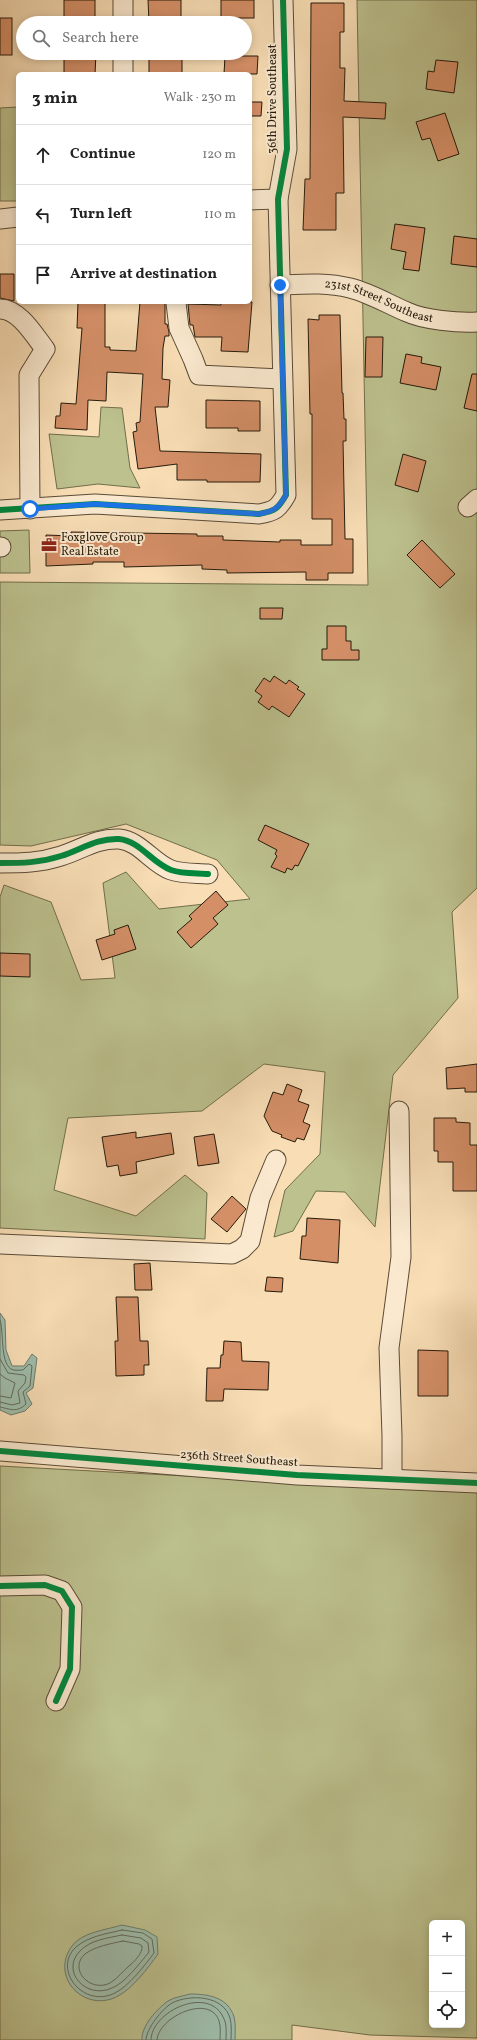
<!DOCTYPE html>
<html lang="en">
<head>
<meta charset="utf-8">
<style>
	body { margin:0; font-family:Vollkorn,serif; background:#f2f2f2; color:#222 }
	.controls { position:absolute; right:12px; bottom:12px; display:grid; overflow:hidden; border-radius:6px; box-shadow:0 2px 10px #0003 }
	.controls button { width:36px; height:36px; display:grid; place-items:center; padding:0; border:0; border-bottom:1px solid #e0e0e0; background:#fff; color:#222; font:20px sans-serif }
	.stop { position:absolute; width:12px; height:12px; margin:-9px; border:3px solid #1a73e8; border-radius:50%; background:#fff }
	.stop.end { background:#1a73e8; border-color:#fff; box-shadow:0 1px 4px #0008 }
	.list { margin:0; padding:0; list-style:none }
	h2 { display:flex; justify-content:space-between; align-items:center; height:52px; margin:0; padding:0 16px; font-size:17px }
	h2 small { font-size:13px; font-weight:400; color:#767676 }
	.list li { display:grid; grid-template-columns:26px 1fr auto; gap:12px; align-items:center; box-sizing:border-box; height:60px; padding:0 16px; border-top:1px solid #e0e0e0 }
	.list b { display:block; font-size:15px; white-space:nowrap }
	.list em { font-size:13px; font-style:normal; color:#767676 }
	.icon { flex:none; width:22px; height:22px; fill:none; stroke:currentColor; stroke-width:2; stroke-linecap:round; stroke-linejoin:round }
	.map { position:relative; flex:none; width:477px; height:2040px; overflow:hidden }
	.search { position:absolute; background:#fff; box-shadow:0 2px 10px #0003; left:16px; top:16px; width:236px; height:44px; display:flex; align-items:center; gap:10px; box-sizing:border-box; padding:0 14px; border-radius:22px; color:#767676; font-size:15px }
	.panel { position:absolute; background:#fff; box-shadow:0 2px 10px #0003; left:16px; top:72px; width:236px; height:232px; border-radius:6px }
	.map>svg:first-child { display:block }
	.green { fill:#bcc18e; stroke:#716e4c; fill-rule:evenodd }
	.water { fill:#9ebcaa; stroke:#6e7b6a }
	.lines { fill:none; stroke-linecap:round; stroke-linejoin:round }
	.shore { stroke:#626b5a; stroke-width:1 }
	.building { fill:#d48f67; stroke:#261a0b }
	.minor-casing { stroke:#5a4b36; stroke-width:21 }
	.minor { stroke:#fae9cf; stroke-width:19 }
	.cycleway-casing { stroke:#fae9cf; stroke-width:8 }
	.cycleway { stroke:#00873e; stroke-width:6 }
	.route { stroke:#1a73e8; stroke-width:5 }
	.labels { text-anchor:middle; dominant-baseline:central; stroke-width:4; stroke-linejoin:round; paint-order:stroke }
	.street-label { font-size:12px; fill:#261a0b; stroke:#fae9cf }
	.poi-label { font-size:12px; fill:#261a0b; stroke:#fae9cf; text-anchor:start }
</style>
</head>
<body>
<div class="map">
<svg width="477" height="2040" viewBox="0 0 477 2040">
	<rect width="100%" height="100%" fill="#f8ddb5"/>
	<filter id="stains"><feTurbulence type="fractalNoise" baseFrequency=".005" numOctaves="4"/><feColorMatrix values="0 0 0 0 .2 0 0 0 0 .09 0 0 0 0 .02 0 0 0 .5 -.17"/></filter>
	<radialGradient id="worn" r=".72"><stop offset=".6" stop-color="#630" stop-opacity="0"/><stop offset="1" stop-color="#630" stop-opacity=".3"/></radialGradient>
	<!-- green -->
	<g class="green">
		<polygon points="357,0 477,0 477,888 452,912 458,998 393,1075 375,1227 345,1192 316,1191 293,1231 274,1237 285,1190 320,1154 325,1072 264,1064 202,1111 68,1118 54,1190 136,1216 185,1175 207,1193 205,1239 0,1228 0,897 4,885 51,902 81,980 115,978 103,883 126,872 159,909 250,899 217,860 126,824 31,846 0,845 0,582 368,585"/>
		<polygon points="18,107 18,201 0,201 0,108"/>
		<polygon points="101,407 122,408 130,468 140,488 98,484 57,489 49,434 99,437"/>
		<polygon points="29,530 30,573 0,573 0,531"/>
		<path d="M 0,1466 L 297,1482 L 477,1483 L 477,2038 L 370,2035 L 292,2025 L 292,2040 L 0,2040 ZM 432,1923 L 462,1923 L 462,2025 L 432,2025 Z"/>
	</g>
	<!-- water -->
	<g class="water">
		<polygon points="0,1313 5,1320 6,1350 12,1366 24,1366 32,1354 37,1358 33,1388 26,1393 32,1404 25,1411 11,1415 0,1410"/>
		<path d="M 122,1925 L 145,1930 L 157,1937 L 158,1954 C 148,1968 133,1988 118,1996 C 85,2014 49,1977 72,1946 C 82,1932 106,1930 122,1925 Z"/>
		<path d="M 190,1994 C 208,1994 228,1997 234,2017 C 236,2024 235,2033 235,2040 L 142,2040 C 141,2026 157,2009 168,2001 C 174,1997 184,1996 190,1994 Z"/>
	</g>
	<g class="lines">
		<!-- shore -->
		<g class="shore">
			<path d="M 0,1320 C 4,1331 0,1362 11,1369 C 14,1371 20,1370 23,1370 L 29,1364 L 32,1366 L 30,1386 L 23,1392 L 26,1404 C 17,1413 10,1409 0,1407"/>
			<polyline points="0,1359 8,1373 24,1375 26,1377 25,1383 18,1391 20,1403 12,1405 0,1402"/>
			<polyline points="0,1374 5,1378 15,1383 11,1398 0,1396"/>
			<path d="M 122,1930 L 143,1933 L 152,1939 L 154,1953 C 145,1965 129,1986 115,1993 C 83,2009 52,1969 76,1947 C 89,1936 106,1934 122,1930 Z"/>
			<path d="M 122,1935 L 141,1938 L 148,1943 L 149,1952 C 140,1963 125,1983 112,1988 C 86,2000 60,1971 80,1951 C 90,1940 108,1938 122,1935 Z"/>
			<path d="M 123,1941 L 139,1944 L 142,1946 C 143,1953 134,1962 129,1966 C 123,1971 117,1979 110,1983 C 90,1993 68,1969 85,1954 C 96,1946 110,1944 123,1941 Z"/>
			<path d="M 146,2040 C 146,2029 162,2009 172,2003 C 190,1994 223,1995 230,2018 C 232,2025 231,2033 231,2040"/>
			<path d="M 151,2040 C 151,2011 210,1984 224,2019 C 227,2025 226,2034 226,2040"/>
			<path d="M 157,2040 C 158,2017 210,1993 219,2021 C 221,2027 220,2034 220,2040"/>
		</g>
	</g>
	<!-- building -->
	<g class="building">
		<rect x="64" y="0" width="31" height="23"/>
		<polygon points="148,0 181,0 181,23 149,23"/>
		<rect x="221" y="0" width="33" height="18"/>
		<polygon points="311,3 344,3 344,32 340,32 340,68 345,68 344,101 386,103 385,119 343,117 344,193 336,193 336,230 303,230 305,179 310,179"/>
		<rect x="0" y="18" width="12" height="37"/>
		<polygon points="64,53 96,53 95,74 64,74"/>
		<rect x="149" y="53" width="33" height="21"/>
		<polygon points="225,56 258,56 257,74 224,74"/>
		<polygon points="436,60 458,62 454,93 426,89 428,71 434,72"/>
		<polygon points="250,102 262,102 261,116 250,116"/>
		<polygon points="445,113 459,154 438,161 430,138 422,140 416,122"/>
		<polygon points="395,224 425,228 419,271 403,269 406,252 391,249"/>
		<polygon points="454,236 477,239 477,267 451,264"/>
		<polygon points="0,274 14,274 14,301 0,298"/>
		<polygon points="78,302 105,302 105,347 110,347 110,350 136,351 140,302 165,302 165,324 167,324 169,332 169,336 165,336 163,348 162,379 170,380 168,407 155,407 160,451 261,454 260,482 207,482 207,480 177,480 177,464 138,469 133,432 137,431 136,423 140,422 143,374 107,372 106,401 88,400 87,430 55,428 56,416 60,416 61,403 76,404 82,328 77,328"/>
		<polygon points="221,302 252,302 248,352 221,351 222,337 195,337 193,325 190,325 188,304 221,305"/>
		<polygon points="319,315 340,315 342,393 343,393 344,419 346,419 346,441 343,441 345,539 353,539 353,573 328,573 328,580 306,580 306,572 227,573 227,570 202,569 202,565 124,567 124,562 93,562 93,564 46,566 46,535 71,536 71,532 197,534 197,536 223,536 223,540 280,542 280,540 301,540 301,545 332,545 332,519 312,519 312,414 310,414 308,319 319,320"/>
		<polygon points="366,337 383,337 382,377 365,377"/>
		<polygon points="406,354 422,357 421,363 441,367 436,390 400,383"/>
		<polygon points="472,374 477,374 477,411 464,408"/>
		<polygon points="206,400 260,401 260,431 238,431 238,428 206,428"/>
		<polygon points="403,454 426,461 418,492 395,485"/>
		<polygon points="422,540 455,574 440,588 407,555"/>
		<polygon points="260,608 283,608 282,619 260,619"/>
		<polygon points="327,626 346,626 346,641 351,641 351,650 359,650 359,660 322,660 322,649 327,649"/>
		<polygon points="274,676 286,684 289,680 299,687 297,689 305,694 289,717 272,706 269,710 258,702 262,696 255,691 264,678 270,682"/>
		<polygon points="265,825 309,844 298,866 295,865 292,870 287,868 285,873 271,867 277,856 275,854 277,850 258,840"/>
		<polygon points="216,891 228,905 213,918 218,924 191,948 177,932 192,919 189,916"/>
		<polygon points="128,925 136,949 102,960 96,940 115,934 114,930"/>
		<polygon points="0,953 30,954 30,977 0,976"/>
		<polygon points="477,1064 477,1092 465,1092 465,1088 447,1089 446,1068"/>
		<polygon points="287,1084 302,1090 298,1101 309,1105 303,1122 310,1125 304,1140 297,1138 295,1142 281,1137 282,1135 272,1131 264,1116 273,1092 283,1095"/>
		<polygon points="434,1118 456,1118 456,1122 470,1123 470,1145 477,1145 477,1191 453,1191 453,1162 438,1162 438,1151 434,1151"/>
		<polygon points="136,1132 136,1138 171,1133 174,1154 136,1162 137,1173 120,1176 118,1165 107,1167 102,1137"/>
		<polygon points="214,1134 219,1163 198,1166 194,1137"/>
		<polygon points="232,1196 246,1209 227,1232 211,1219"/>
		<polygon points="307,1218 340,1220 338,1263 300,1259 302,1236 306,1236"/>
		<polygon points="150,1263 152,1290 135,1290 134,1264"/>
		<polygon points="267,1277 283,1278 282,1292 265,1291"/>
		<polygon points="116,1297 138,1297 140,1341 148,1341 149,1365 144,1365 144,1375 116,1376 115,1341 118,1341"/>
		<polygon points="224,1341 241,1342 242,1361 269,1362 268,1390 224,1389 223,1401 206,1401 207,1368 220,1368 221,1355 223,1355"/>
		<polygon points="418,1350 448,1351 448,1396 418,1396"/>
	</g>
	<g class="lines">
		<defs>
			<g id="minor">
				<polyline points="123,0 123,23"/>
				<polyline points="123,53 123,74"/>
				<polyline points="250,200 278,199"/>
				<polyline points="0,219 18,217"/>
				<path id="s1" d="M 280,285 C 303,284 327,282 350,288 C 370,293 388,304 407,312 C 424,320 458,323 477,322"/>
				<polyline points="176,303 179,328 193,359 199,375 282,379"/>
				<path d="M 0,309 C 19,309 34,335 45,349 L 29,375 L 30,509"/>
				<polyline points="468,507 477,499"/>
				<path d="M 0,510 L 95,504 L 259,514 C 275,511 278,509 286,495 L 278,199 L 287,149 L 283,0"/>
				<polyline points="0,547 1,547"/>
				<path d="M 0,863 C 22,863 39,863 61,856 C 81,850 96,838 119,839 C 140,841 152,863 171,870 C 182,874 197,873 208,874"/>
				<polyline points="0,1244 232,1254 242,1249 250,1241 260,1198 276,1160"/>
				<polyline points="0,1451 297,1475 477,1483"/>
				<polyline points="392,1479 392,1436 389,1348 401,1257 399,1111"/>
				<polyline points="0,1586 45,1585 62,1591 72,1607 70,1669 56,1701"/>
			</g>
		</defs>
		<!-- minor casing -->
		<use href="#minor" class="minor-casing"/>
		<!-- minor -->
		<use href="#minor" class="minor"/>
		<defs>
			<g id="cycleway">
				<path d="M 0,510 L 95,504 L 259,514 C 275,511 278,509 286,495 L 278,199 L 287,149 L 283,0"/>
				<path d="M 0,863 C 22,863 39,863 61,856 C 81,850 96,838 119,839 C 140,841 152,863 171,870 C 182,874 197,873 208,874"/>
				<polyline points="0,1451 297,1475 477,1483"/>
				<polyline points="0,1586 45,1585 62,1591 72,1607 70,1669 56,1701"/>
			</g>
		</defs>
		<!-- cycleway casing -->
		<use href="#cycleway" class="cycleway-casing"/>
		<!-- cycleway -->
		<use href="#cycleway" class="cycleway"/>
	</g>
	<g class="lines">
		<!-- route -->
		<path class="route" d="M 30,509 L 95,504 L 259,514 C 275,511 278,508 286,495 L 280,285"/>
	</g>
	<!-- icons -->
	<defs>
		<symbol id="office-bare" viewBox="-9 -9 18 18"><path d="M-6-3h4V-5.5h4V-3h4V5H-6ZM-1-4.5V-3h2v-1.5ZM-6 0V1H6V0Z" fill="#8f2418" stroke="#fae9cf" stroke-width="2.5" paint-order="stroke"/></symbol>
	</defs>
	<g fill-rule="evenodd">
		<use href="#office-bare" x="38" y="534" width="22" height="22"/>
	</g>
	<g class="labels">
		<!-- street labels -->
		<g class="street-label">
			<text transform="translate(273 99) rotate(-90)">36th Drive Southeast</text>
			<text stroke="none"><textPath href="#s1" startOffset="102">231st Street Southeast</textPath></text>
			<text transform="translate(239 1459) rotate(4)">236th Street Southeast</text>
		</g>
		<!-- poi labels -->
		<g class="poi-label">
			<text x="61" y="538">Foxglove Group<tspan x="61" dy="14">Real Estate</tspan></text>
		</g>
	</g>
	<rect width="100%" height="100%" filter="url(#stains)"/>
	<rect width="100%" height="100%" fill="url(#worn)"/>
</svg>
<div class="controls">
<button>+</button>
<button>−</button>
<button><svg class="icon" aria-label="locate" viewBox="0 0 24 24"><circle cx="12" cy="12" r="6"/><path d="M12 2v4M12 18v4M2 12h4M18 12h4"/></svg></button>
</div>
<div class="stop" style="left:30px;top:509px"></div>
<div class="stop end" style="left:280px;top:285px"></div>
<div class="search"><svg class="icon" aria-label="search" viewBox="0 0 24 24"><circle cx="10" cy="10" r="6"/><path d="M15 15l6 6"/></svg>Search here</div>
<section class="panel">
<h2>3 min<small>Walk · 230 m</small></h2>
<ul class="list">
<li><svg class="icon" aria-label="ahead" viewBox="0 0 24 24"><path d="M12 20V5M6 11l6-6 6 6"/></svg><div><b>Continue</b></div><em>120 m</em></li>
<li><svg class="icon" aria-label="left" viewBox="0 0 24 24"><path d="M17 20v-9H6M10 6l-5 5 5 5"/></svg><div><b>Turn left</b></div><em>110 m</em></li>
<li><svg class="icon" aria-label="arrive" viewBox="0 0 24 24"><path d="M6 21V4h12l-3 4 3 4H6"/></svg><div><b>Arrive at destination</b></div></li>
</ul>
</section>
</div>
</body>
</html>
